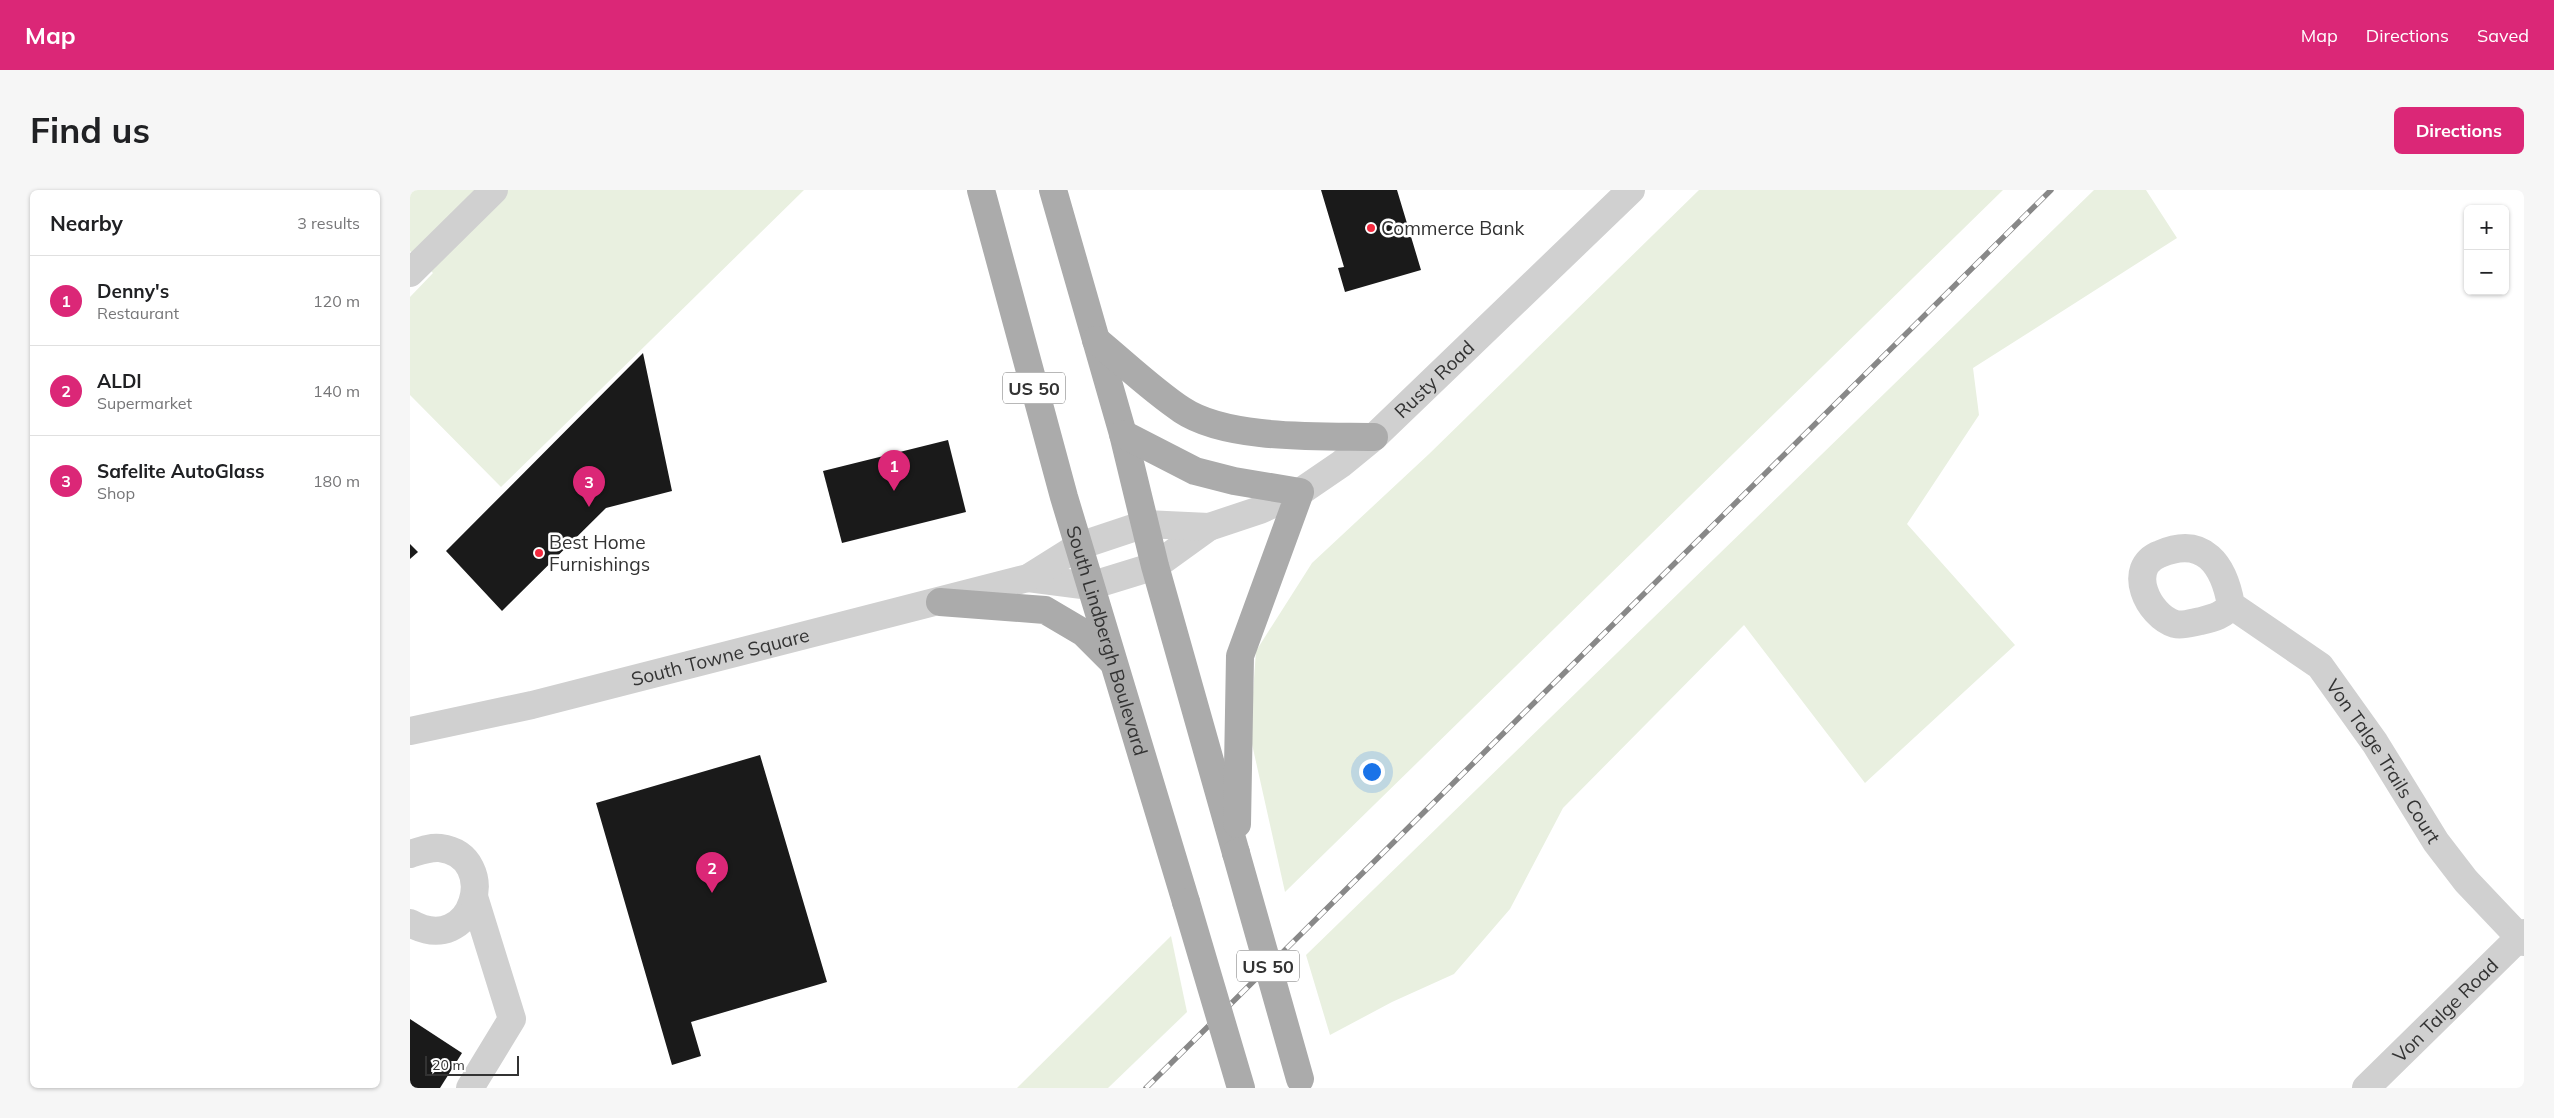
<!DOCTYPE html>
<html lang="en">
<head>
<meta charset="utf-8">
<style>
	body { margin:0; font-family:Mulish,sans-serif; background:#f6f6f6; color:#202124 }
	.controls { position:absolute; right:15px; top:15px; display:grid; overflow:hidden; border-radius:8px; box-shadow:0 1px 4px #0004 }
	.controls button { width:45px; height:45px; display:grid; place-items:center; padding:0; border:0; border-bottom:1px solid #e0e0e0; background:#fff; color:#202124; font:25px sans-serif }
	.scale { position:absolute; left:15px; bottom:12px; width:94px; box-sizing:border-box; padding-left:5px; border:2px solid #333; border-top:0; font-size:14px; line-height:18px; white-space:nowrap; color:#333; -webkit-text-stroke:4px #fff; paint-order:stroke }
	.you { position:absolute; left:961px; top:581px; width:18px; height:18px; margin:-12px; border:4px solid #fff; border-radius:50%; background:#1a73e8; box-shadow:0 0 0 8px #1a73e833 }
	.badge { display:grid; place-items:center; width:32px; height:32px; border-radius:50%; background:#db2777; color:#fff; font-size:16px; font-weight:700 }
	.pin { position:absolute; translate:-50% -41px; filter:drop-shadow(0 1px 2px #0008) }
	.pin::after { content:''; position:absolute; top:26px; width:18px; height:15px; background:inherit; clip-path:polygon(0 0,100% 0,50% 100%) }
	.list { margin:0; padding:0; list-style:none }
	h2 { display:flex; justify-content:space-between; align-items:center; height:65px; margin:0; padding:0 20px; font-size:21px }
	h2 small { font-size:16px; font-weight:400; color:#757577 }
	.list li { display:grid; grid-template-columns:32px 1fr auto; gap:15px; align-items:center; box-sizing:border-box; height:90px; padding:0 20px; border-top:1px solid #e0e0e0 }
	.list b { display:block; font-size:19px; white-space:nowrap }
	.list p { margin:0; font-size:16px; white-space:nowrap; color:#757577 }
	.list em { font-size:16px; font-style:normal; color:#757577 }
	.map { position:relative; flex:none; width:2114px; height:898px; overflow:hidden; border-radius:8px }
	header { display:flex; align-items:center; gap:30px; box-sizing:border-box; height:70px; padding:0 25px; background:#db2777; color:#fff }
	header strong { font-size:24px }
	nav { display:flex; gap:28px; margin-inline-start:auto; font-size:18px }
	.intro { display:flex; align-items:center; justify-content:space-between; box-sizing:border-box; height:120px; padding:0 30px }
	h1 { margin:0; font-size:35px }
	.button { padding:12px 22px; border-radius:8px; background:#db2777; color:#fff; font-size:18px; font-weight:700 }
	main { display:flex; gap:30px; padding:0 30px }
	aside { flex:1; background:#fff; border-radius:8px; box-shadow:0 1px 4px #0004 }
	.map>svg:first-child { display:block }
	.green { fill:#e9f0e0 }
	.building { fill:#1a1a1a }
	.lines { fill:none; stroke-linecap:round; stroke-linejoin:round }
	.minor { stroke:#d0d0d0; stroke-width:28 }
	.major { stroke:#ababab; stroke-width:28 }
	.rail-casing { stroke:#888; stroke-width:5.5 }
	.rail { stroke:#fff; stroke-width:4; stroke-dasharray:11; stroke-linecap:butt }
	.major-bridge { stroke:#ababab; stroke-width:28 }
	.poi-dot { fill:#f42a3f; stroke:#fff; stroke-width:2 }
	.labels { text-anchor:middle; dominant-baseline:central; stroke-width:5; stroke-linejoin:round; paint-order:stroke }
	.shield { fill:#fff; stroke:#707070; stroke-width:1 }
	.shield-label { font-size:18px; font-weight:bold; fill:#333 }
	.poi-label { font-size:19px; fill:#333; stroke:#fff; text-anchor:start }
	.street-label { font-size:19px; fill:#333; stroke:#fff }
</style>
</head>
<body>
<header>
<strong>Map</strong>
<nav><a>Map</a><a>Directions</a><a>Saved</a></nav>
</header>
<div class="intro"><h1>Find us</h1><a class="button">Directions</a></div>
<main>
<aside>
<h2>Nearby<small>3 results</small></h2>
<ul class="list">
<li><span class="badge">1</span><div><b>Denny's</b><p>Restaurant</p></div><em>120 m</em></li>
<li><span class="badge">2</span><div><b>ALDI</b><p>Supermarket</p></div><em>140 m</em></li>
<li><span class="badge">3</span><div><b>Safelite AutoGlass</b><p>Shop</p></div><em>180 m</em></li>
</ul>
</aside>
<div class="map">
<svg width="2114" height="898" viewBox="0 0 2114 898">
	<rect width="100%" height="100%" fill="#fff"/>
	<!-- green -->
	<g class="green">
		<polygon points="0,0 394,0 91,297 0,205 0,107 23,83 0,61"/>
		<polygon points="1289,0 1593,0 875,702 840,545 846,461 902,373 1019,264"/>
		<polygon points="1684,0 1736,0 1767,48 1563,178 1569,225 1497,334 1605,455 1455,593 1334,435 1153,618 1100,719 1044,784 982,812 920,845 896,765"/>
		<polygon points="761,746 777,822 698,898 607,898"/>
	</g>
	<!-- building -->
	<g class="building">
		<polygon points="911,0 987,0 1011,80 935,102 928,78 934,77"/>
		<polygon points="233,163 262,301 196,318 92,421 36,361"/>
		<polygon points="538,250 556,322 432,353 413,281"/>
		<polygon points="0,354 8,362 0,369"/>
		<polygon points="350,565 417,792 281,832 291,866 262,875 186,613"/>
		<polygon points="0,829 52,863 30,898 0,898"/>
	</g>
	<g class="lines">
		<!-- minor -->
		<g class="minor">
			<polyline points="0,83 84,0"/>
			<polyline points="618,388 680,396 745,376 799,337"/>
			<path id="s1" d="M 1821,415 C 1815,425 1803,428 1791,431 C 1784,432 1773,436 1765,434 C 1738,426 1715,377 1750,364 C 1794,345 1814,375 1821,415 L 1910,476 L 1965,553 L 2026,652 L 2056,691 L 2114,752"/>
			<path id="s2" d="M 0,541 L 122,515 L 618,388 L 669,356 L 735,334 L 799,337 L 850,320 L 890,302 L 931,274 L 964,247 L 1221,0"/>
			<path d="M 0,664 C 10,661 19,657 30,658 C 92,666 64,769 0,733"/>
			<polyline points="60,898 102,829 65,710"/>
			<path id="s3" d="M 1956,898 L 2114,743"/>
		</g>
		<!-- major -->
		<g class="major">
			<path id="s4" d="M 571,0 L 654,307 L 776,712"/>
			<polyline points="643,0 713,244 745,376 826,663"/>
			<path d="M 686,150 C 714,173 742,200 772,220 C 817,250 910,246 964,247"/>
			<polyline points="713,244 785,281 824,291 890,302 830,466 827,634"/>
			<polyline points="530,412 635,420 674,443 701,470"/>
		</g>
		<defs>
			<polyline id="rail" points="736,898 1641,0"/>
		</defs>
		<!-- rail casing -->
		<use href="#rail" class="rail-casing"/>
		<!-- rail -->
		<use href="#rail" class="rail"/>
		<!-- major-bridge -->
		<g class="major-bridge">
			<polyline points="826,663 890,889"/>
			<polyline points="776,712 831,898"/>
		</g>
	</g>
	<!-- markers -->
	<g class="poi-dot">
		<circle cx="961" cy="38" r="5"/>
		<circle cx="129" cy="363" r="5"/>
	</g>
	<g class="labels">
		<!-- shield labels -->
		<g class="shield">
			<rect x="593" y="182.5" width="62" height="31" rx="4"/>
			<rect x="827" y="760.5" width="62" height="31" rx="4"/>
		</g>
		<g class="shield-label">
			<text x="624" y="198">US 50</text>
			<text x="858" y="776">US 50</text>
		</g>
		<!-- poi labels -->
		<g class="poi-label">
			<text x="971" y="38">Commerce Bank</text>
			<text x="139" y="352">Best Home<tspan x="139" dy="22">Furnishings</tspan></text>
		</g>
		<!-- street labels -->
		<g class="street-label">
			<text stroke="none"><textPath href="#s2" startOffset="1104">Rusty Road</textPath></text>
			<text stroke="none"><textPath href="#s4" startOffset="468">South Lindbergh Boulevard</textPath></text>
			<text stroke="none"><textPath href="#s2" startOffset="319">South Towne Square</textPath></text>
			<text stroke="none"><textPath href="#s1" startOffset="481">Von Talge Trails Court</textPath></text>
			<text stroke="none"><textPath href="#s3" startOffset="111">Von Talge Road</textPath></text>
		</g>
	</g>
</svg>
<div class="controls">
<button>+</button>
<button>−</button>
</div>
<div class="scale">20 m</div>
<div class="you"></div>
<div class="pin badge" style="left:484px;top:301px">1</div>
<div class="pin badge" style="left:302px;top:703px">2</div>
<div class="pin badge" style="left:179px;top:317px">3</div>
</div>
</main>
</body>
</html>
